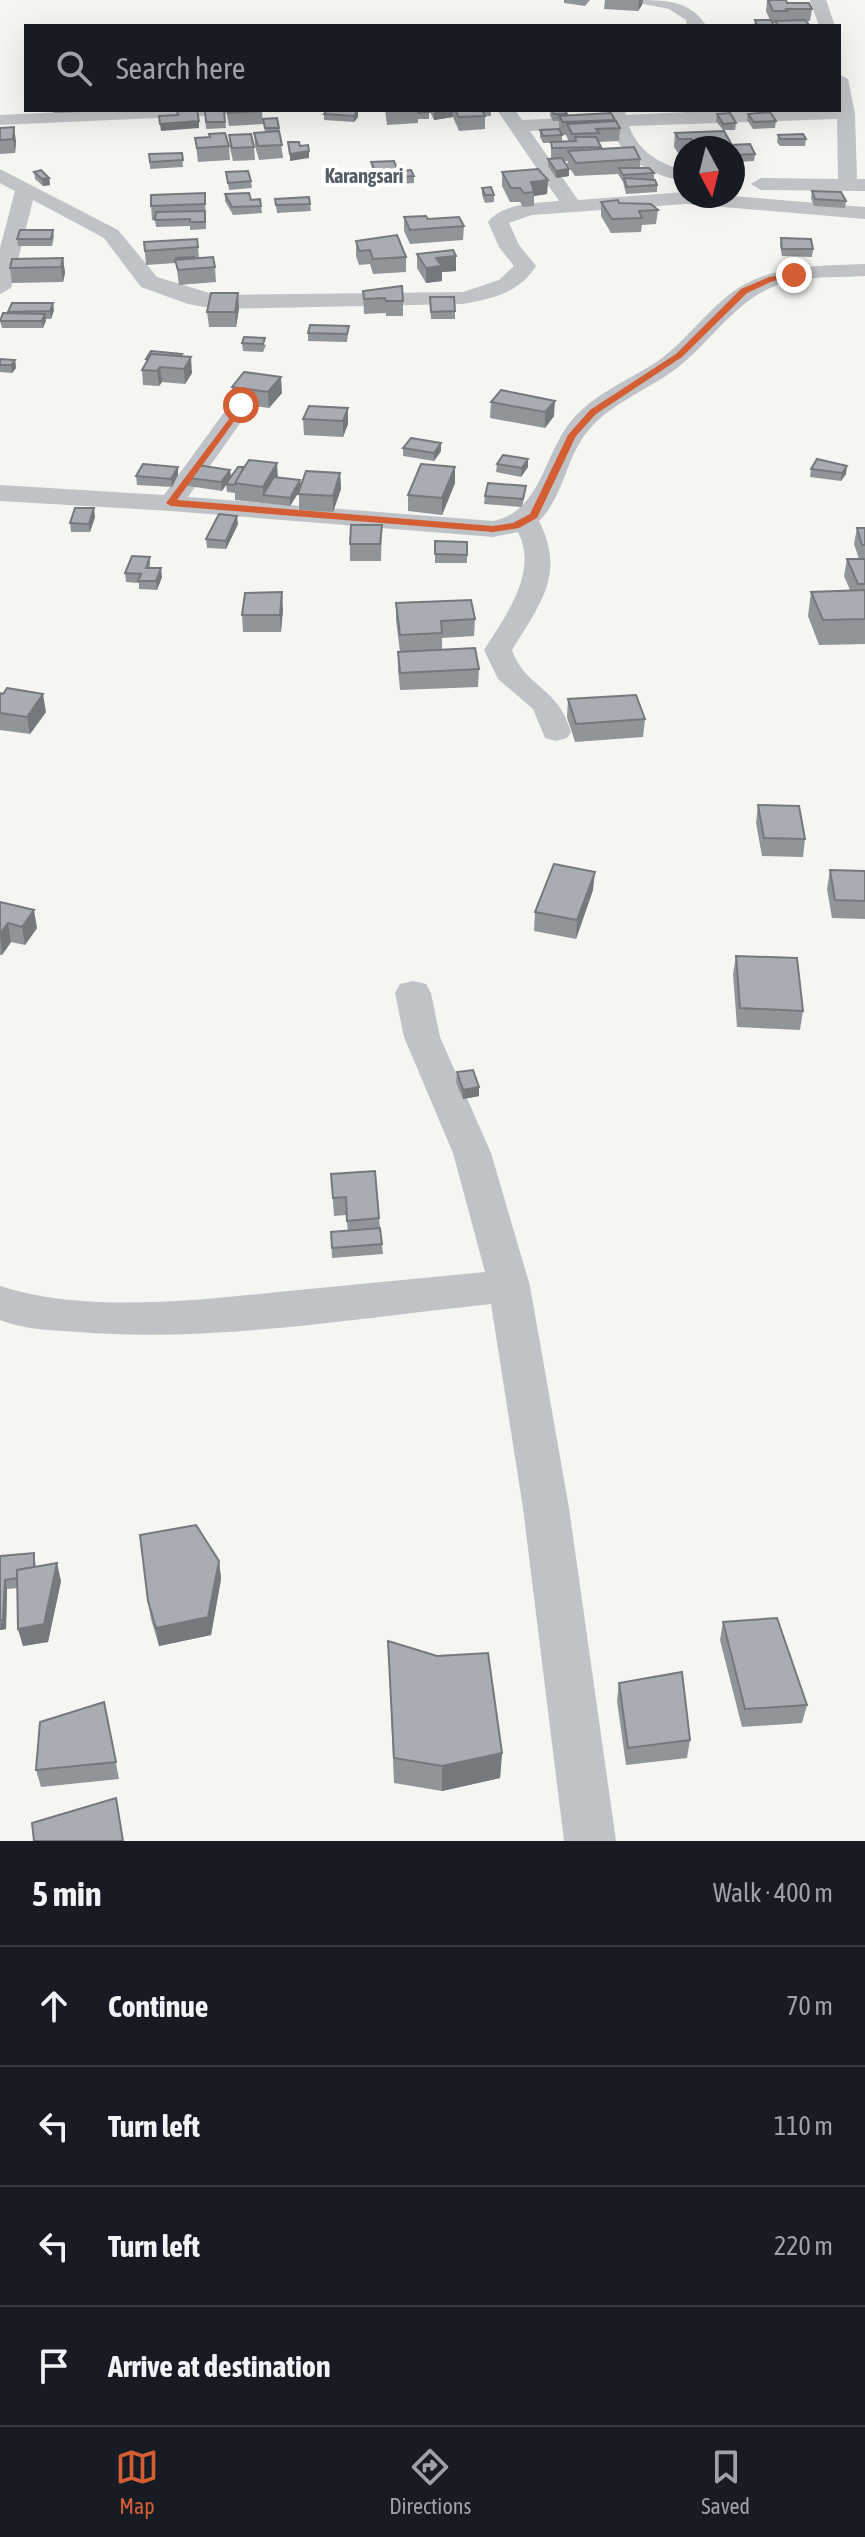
<!DOCTYPE html>
<html lang="en">
<head>
<meta charset="utf-8">
<style>
	body { margin:0; font-family:"Asap Condensed",sans-serif; background:#20242c; color:#f1f3f6 }
	.compass { position:absolute; left:673px; top:136px; width:72px; height:72px; border-radius:50%; background:#171b24; box-shadow:0 8px 32px #0002; rotate:173deg }
	.stop { position:absolute; width:24px; height:24px; margin:-18px; border:6px solid #d45e33; border-radius:50%; background:#fff }
	.stop.end { background:#d45e33; border-color:#fff; box-shadow:0 2px 8px #0008 }
	.list { margin:0; padding:0; list-style:none }
	h2 { display:flex; justify-content:space-between; align-items:center; height:104px; margin:0; padding:0 32px; font-size:34px }
	h2 small { font-size:26px; font-weight:400; color:#9ea1a6 }
	.list li { display:grid; grid-template-columns:52px 1fr auto; gap:24px; align-items:center; box-sizing:border-box; height:120px; padding:0 32px; border-top:2px solid #363941 }
	.list b { display:block; font-size:30px; white-space:nowrap }
	.list em { font-size:26px; font-style:normal; color:#9ea1a6 }
	.icon { flex:none; width:44px; height:44px; fill:none; stroke:currentColor; stroke-width:2; stroke-linecap:round; stroke-linejoin:round }
	.map { position:relative; flex:none; width:865px; height:1841px; overflow:hidden }
	.search { position:absolute; background:#171b24; box-shadow:0 8px 32px #0002; left:24px; right:24px; top:24px; height:88px; display:flex; align-items:center; gap:20px; box-sizing:border-box; padding:0 28px; border-radius:0px; color:#9ea1a6; font-size:30px }
	.sheet { height:584px; background:#171b24 }
	nav { display:flex; justify-content:space-around; align-items:center; box-sizing:border-box; height:112px; border-top:2px solid #363941; background:#171b24; font-size:22px; color:#9ea1a6 }
	nav a { display:grid; justify-items:center; gap:4px }
	nav .on { color:#d45e33 }
	.map>svg:first-child { display:block }
	.lines { fill:none; stroke-linecap:round; stroke-linejoin:round }
	.street { fill:#bfc2c6; fill-rule:evenodd }
	.wall { fill:#90959a; fill-rule:evenodd }
	.shaded-wall { fill:#75797d }
	.building { fill:#a7adb3; stroke:#75797d; stroke-width:2 }
	.route { fill:#d45e33 }
	.labels { text-anchor:middle; dominant-baseline:central; stroke-width:8; stroke-linejoin:round; paint-order:stroke }
	.far-quarter-label { font-size:20px; font-weight:bold; fill:#545e66; stroke:#fff }
</style>
</head>
<body>
<div class="map">
<svg width="865" height="1841" viewBox="0 0 865 1841">
	<rect width="100%" height="100%" fill="#f5f5f2"/>
	<g class="lines">
		<!-- street -->
		<g class="street">
			<path d="M 636,0 C 664,0 689,0 705,24 L 687,26 L 686,20 L 669,9 L 638,3 Z"/>
			<polygon points="810,0 826,0 835,26 819,26"/>
			<path d="M 839,74 L 848,79 L 855,114 L 857,179 L 865,179 L 865,191 L 761,190 L 751,184 L 761,178 L 838,179 L 837,119 L 629,126 C 639,152 659,164 685,170 L 685,182 C 651,174 624,162 611,127 L 530,131 L 578,200 L 685,192 L 685,196 L 733,196 L 865,207 L 865,219 L 686,204 L 532,215 L 509,223 L 519,245 L 536,266 C 519,293 492,299 463,304 L 216,309 L 188,304 L 141,287 L 104,238 L 33,200 L 11,288 L 0,294 L 0,248 L 15,191 L 0,183 L 0,169 L 118,230 L 157,277 L 216,295 L 463,292 L 499,280 L 514,266 L 499,247 L 488,222 C 503,203 536,203 559,201 L 497,110 L 515,110 L 522,120 L 608,116 L 607,110 L 625,110 L 626,115 L 728,110 L 839,110 Z"/>
			<polygon points="103,110 233,110 224,115 0,125 0,115"/>
			<path d="M 865,264 L 865,276 C 835,278 802,275 775,286 C 734,302 711,342 677,368 C 647,391 607,404 584,436 C 565,463 563,497 539,521 C 566,574 540,604 512,650 C 525,688 558,686 571,732 L 567,738 L 556,741 L 545,738 L 533,709 L 498,679 L 484,650 C 505,616 539,573 518,532 L 493,537 L 171,511 L 0,501 L 0,485 L 164,495 L 233,400 L 249,400 L 253,405 L 188,497 L 493,521 C 542,511 543,454 572,420 C 595,393 629,380 658,361 C 683,343 701,318 725,298 C 765,264 815,266 865,264 Z"/>
			<path d="M 413,981 L 426,984 L 431,993 L 440,1037 L 491,1153 L 530,1286 L 569,1508 L 616,1841 L 564,1841 L 523,1508 L 491,1304 C 358,1318 211,1343 78,1332 C 51,1330 25,1330 0,1320 L 0,1286 C 82,1313 193,1301 278,1292 C 347,1285 416,1279 485,1272 L 453,1153 L 404,1037 L 395,993 L 400,984 Z"/>
		</g>
	</g>
	<!-- wall -->
	<g class="wall">
		<polygon points="564,0 590,0 585,6 564,3"/>
		<polygon points="605,0 643,0 642,5 638,11 604,9"/>
		<polygon points="767,0 786,0 787,3 812,9 810,21 806,21 810,26 775,26 775,23 773,23 774,26 754,26 755,20 770,20 766,11"/>
		<polygon points="54,110 79,110 79,112 54,113"/>
		<polygon points="224,110 226,128 206,129 205,111"/>
		<polygon points="226,110 262,110 263,124 229,126"/>
		<polygon points="385,110 429,110 429,119 418,119 418,118 418,123 387,125"/>
		<polygon points="429,110 491,110 491,116 485,116 485,129 459,131 453,117 434,120"/>
		<path d="M 551,110 L 565,110 L 566,115 L 615,120 L 620,128 L 619,141 L 599,142 L 601,149 L 640,159 L 640,168 L 654,173 L 654,180 L 657,185 L 657,192 L 626,194 L 623,182 L 618,174 L 575,176 L 567,164 L 568,161 L 564,161 L 569,169 L 569,176 L 556,178 L 548,166 L 548,159 L 551,159 L 551,143 L 543,143 L 540,137 L 540,130 L 559,129 L 559,121 L 553,121 L 550,115 ZM 562,135 L 566,135 L 569,142 L 562,142 Z"/>
		<polygon points="324,114 358,117 354,122 324,120"/>
		<polygon points="717,114 736,123 735,130 723,130 716,121"/>
		<polygon points="748,114 776,121 775,128 753,129 747,120"/>
		<polygon points="263,119 279,128 283,158 259,160 255,146 254,133 265,132"/>
		<polygon points="0,128 16,141 15,153 0,154"/>
		<polygon points="675,133 732,145 755,154 754,161 735,162 733,158 733,148 685,148 685,152 678,153 674,147"/>
		<polygon points="229,135 254,147 255,160 233,161 230,148"/>
		<polygon points="778,135 806,139 805,146 780,146 777,142"/>
		<polygon points="195,138 229,146 230,160 198,162"/>
		<polygon points="182,153 183,167 150,169 149,154"/>
		<polygon points="371,162 414,176 414,183 383,185 381,179 376,180 372,169"/>
		<polygon points="34,172 49,178 50,185 43,186 35,179"/>
		<polygon points="226,172 251,181 252,188 229,190"/>
		<polygon points="502,172 548,180 547,194 534,196 534,206 523,207 520,202 510,202 502,186"/>
		<polygon points="482,188 494,195 494,202 485,203 482,195"/>
		<polygon points="812,191 846,201 845,208 814,206 811,198"/>
		<polygon points="205,193 206,229 190,230 190,226 156,227 155,220 152,220 151,206"/>
		<polygon points="225,194 251,200 261,206 262,213 233,215 225,201"/>
		<polygon points="692,196 712,196 712,198 692,197"/>
		<polygon points="275,199 310,204 311,211 277,213"/>
		<polygon points="601,202 658,210 656,224 642,225 641,232 611,233 601,216"/>
		<polygon points="404,217 428,219 464,226 463,240 410,244 404,231"/>
		<polygon points="53,230 54,237 52,246 18,246 17,239"/>
		<polygon points="781,238 813,249 812,257 782,256 780,245"/>
		<polygon points="356,241 406,257 406,272 373,274 370,264 359,265 356,256"/>
		<polygon points="144,242 198,247 199,258 215,267 216,282 179,285 176,263 146,265"/>
		<polygon points="417,254 456,256 456,271 442,272 442,281 426,283 417,268"/>
		<polygon points="63,258 65,273 63,282 12,283 10,268"/>
		<polygon points="363,291 403,301 403,316 386,316 386,313 364,314"/>
		<polygon points="430,297 455,311 455,319 431,319"/>
		<polygon points="239,308 236,327 209,327 207,312"/>
		<polygon points="54,310 51,319 45,319 43,328 2,328 0,321 9,313 8,312"/>
		<polygon points="349,326 347,342 308,341 308,333"/>
		<polygon points="244,337 266,345 263,352 243,351 242,343"/>
		<polygon points="182,354 182,357 192,373 185,384 162,382 159,386 143,385 142,370 146,363 146,359"/>
		<polygon points="0,359 15,360 16,368 12,373 0,372"/>
		<polygon points="232,387 282,393 269,408 233,403"/>
		<polygon points="501,390 554,416 545,428 490,418 491,402"/>
		<polygon points="309,406 348,424 343,437 304,435 303,419"/>
		<polygon points="403,448 441,451 434,461 403,456"/>
		<polygon points="817,459 846,474 841,481 810,477 811,469"/>
		<polygon points="497,464 528,467 521,477 496,472"/>
		<polygon points="230,470 231,477 278,477 300,480 301,486 340,473 341,489 333,512 299,510 299,492 290,506 235,500 235,493 227,492 226,484 222,491 188,486 188,478"/>
		<polygon points="178,475 172,487 137,485 136,476"/>
		<polygon points="455,483 442,515 408,511 408,495"/>
		<polygon points="526,486 525,494 522,507 484,504 485,496"/>
		<polygon points="95,517 90,532 71,532 70,523"/>
		<polygon points="238,524 226,549 207,548 206,539"/>
		<polygon points="382,525 381,561 350,561 350,544"/>
		<polygon points="857,528 865,528 865,644 819,645 808,616 811,592 850,590 844,576 847,559 859,559 854,544"/>
		<polygon points="435,541 467,542 467,563 435,563"/>
		<polygon points="150,557 150,568 162,577 157,590 139,589 139,583 126,582 125,573"/>
		<polygon points="396,603 475,619 474,636 442,638 442,649 479,669 478,687 400,690 398,669 398,652 400,652 396,620"/>
		<polygon points="283,609 281,632 243,632 242,615"/>
		<polygon points="0,693 46,712 30,734 0,730"/>
		<polygon points="568,699 645,719 643,737 575,742 567,717"/>
		<polygon points="758,805 805,839 803,857 762,856 756,823"/>
		<polygon points="830,870 865,871 865,919 832,918 827,889"/>
		<polygon points="593,890 576,939 534,931 535,912"/>
		<polygon points="0,902 37,928 25,945 11,942 2,955 0,955"/>
		<polygon points="736,956 803,1011 800,1030 737,1027 733,974"/>
		<polygon points="457,1072 479,1096 463,1099 456,1082"/>
		<polygon points="331,1174 379,1218 383,1254 332,1258 331,1232 348,1231 346,1215 334,1216"/>
		<polygon points="34,1553 36,1567 61,1581 48,1642 23,1646 18,1629 17,1588 7,1589 6,1629 0,1630 0,1556"/>
		<polygon points="219,1561 221,1579 211,1635 159,1646 151,1619 148,1601"/>
		<polygon points="723,1622 807,1705 802,1723 742,1727 720,1640"/>
		<polygon points="388,1641 502,1753 500,1778 442,1791 394,1783"/>
		<polygon points="619,1683 690,1740 687,1758 626,1765 617,1701"/>
		<polygon points="104,1702 119,1779 41,1787 36,1770"/>
	</g>
	<!-- shaded-wall -->
	<g class="shaded-wall">
		<polygon points="639,0 643,0 642,5 638,11"/>
		<polygon points="358,110 358,117 354,122 354,116"/>
		<polygon points="434,110 453,110 453,117 434,120"/>
		<polygon points="199,121 199,128 161,131 160,124"/>
		<polygon points="14,127 16,141 15,153 13,139"/>
		<polygon points="309,151 309,158 290,161 290,154"/>
		<polygon points="569,169 569,176 556,178 556,171"/>
		<polygon points="49,178 50,185 43,186 42,179"/>
		<polygon points="548,180 547,194 534,196 531,182"/>
		<polygon points="456,256 456,271 442,272 442,281 426,283 426,268 436,258"/>
		<polygon points="63,258 65,273 63,282 61,267"/>
		<polygon points="238,293 239,308 236,327 235,312"/>
		<polygon points="53,303 54,310 51,319 50,311"/>
		<polygon points="45,314 46,321 43,328 42,321"/>
		<polygon points="191,357 192,373 185,384 184,369"/>
		<polygon points="15,360 16,368 12,373 11,365"/>
		<polygon points="160,367 162,382 159,386 157,371"/>
		<polygon points="281,377 282,393 269,408 268,392"/>
		<polygon points="555,401 554,416 545,428 545,412"/>
		<polygon points="348,408 348,424 343,437 343,421"/>
		<polygon points="441,443 441,451 434,461 434,453"/>
		<polygon points="528,459 528,467 521,477 522,468"/>
		<polygon points="277,463 278,479 263,495 263,487"/>
		<polygon points="847,466 846,474 841,481 842,473"/>
		<polygon points="178,467 178,475 172,487 171,479"/>
		<polygon points="455,467 455,483 442,515 442,498"/>
		<polygon points="230,470 231,478 222,491 221,482"/>
		<polygon points="340,473 341,489 333,512 333,496"/>
		<polygon points="300,480 301,488 290,506 290,498"/>
		<polygon points="94,508 95,517 90,532 89,524"/>
		<polygon points="237,516 238,524 226,549 226,541"/>
		<polygon points="161,568 162,577 157,590 156,581"/>
		<polygon points="282,592 283,609 281,632 280,615"/>
		<polygon points="43,694 46,712 30,734 27,717"/>
		<polygon points="595,872 593,890 576,939 577,920"/>
		<polygon points="34,910 37,928 25,945 22,927"/>
		<polygon points="8,923 11,942 2,955 0,934"/>
		<polygon points="479,1087 479,1096 463,1099 463,1090"/>
		<polygon points="219,1561 221,1579 211,1635 159,1646 156,1628"/>
		<polygon points="57,1563 61,1581 48,1642 23,1646 18,1629"/>
		<polygon points="5,1580 7,1589 6,1629 0,1630"/>
		<polygon points="502,1753 500,1778 442,1791 442,1766"/>
	</g>
	<!-- building -->
	<g class="building">
		<polygon points="768,0 786,0 787,3 809,3 812,9 786,9 787,11 773,11"/>
		<polygon points="755,20 771,20 774,25 757,25"/>
		<polygon points="805,20 810,26 779,26 775,21"/>
		<polygon points="177,110 197,110 199,121 160,124 159,116 178,115"/>
		<polygon points="224,110 225,122 206,122 205,111"/>
		<polygon points="227,110 262,110 262,111 228,113"/>
		<polygon points="327,110 358,110 354,116 324,114"/>
		<polygon points="386,110 418,110 387,111"/>
		<polygon points="417,110 429,110 429,112 418,113"/>
		<polygon points="455,110 482,110 485,116 459,117"/>
		<polygon points="551,110 565,110 567,114 554,114"/>
		<polygon points="770,112 776,121 754,122 748,114"/>
		<polygon points="611,113 615,120 563,122 559,116"/>
		<polygon points="730,113 736,123 723,124 717,114"/>
		<polygon points="277,118 279,128 265,128 263,119"/>
		<polygon points="616,121 620,128 596,129 599,133 572,134 567,124"/>
		<polygon points="14,127 13,139 0,140 0,128"/>
		<polygon points="559,129 562,135 543,136 540,130"/>
		<polygon points="279,131 282,145 258,146 254,133"/>
		<polygon points="724,131 733,147 696,146 692,139 679,139 675,133"/>
		<polygon points="225,133 229,146 197,148 195,138 210,137 209,134"/>
		<polygon points="251,134 254,147 232,148 229,135"/>
		<polygon points="803,134 806,139 780,139 778,135"/>
		<polygon points="575,137 596,137 601,147 552,148 551,142 576,141"/>
		<polygon points="288,142 299,142 300,146 308,145 309,151 290,154"/>
		<polygon points="750,144 755,154 736,155 732,145"/>
		<polygon points="634,147 640,159 576,163 568,151"/>
		<polygon points="182,153 183,160 150,162 149,154"/>
		<polygon points="562,158 569,169 556,171 548,159"/>
		<polygon points="394,161 398,171 411,170 414,176 383,178 381,172 376,173 371,162"/>
		<polygon points="619,168 649,168 654,173 623,175"/>
		<polygon points="538,169 548,180 531,182 534,192 524,193 520,188 511,188 502,172"/>
		<polygon points="41,170 49,178 42,179 34,172"/>
		<polygon points="248,171 251,181 228,183 226,172"/>
		<polygon points="624,178 655,180 657,185 627,187"/>
		<polygon points="491,187 494,195 485,195 482,188"/>
		<polygon points="812,191 841,192 846,201 815,199"/>
		<polygon points="205,193 205,204 151,206 151,195"/>
		<polygon points="249,193 251,200 260,199 261,206 232,207 225,194"/>
		<polygon points="309,197 310,204 276,205 275,199"/>
		<polygon points="618,200 619,203 651,204 658,210 639,211 642,218 612,219 601,202"/>
		<polygon points="205,211 205,222 190,222 190,219 155,220 156,212"/>
		<polygon points="426,216 428,219 459,217 464,226 410,230 404,217"/>
		<polygon points="20,230 53,230 51,239 17,239"/>
		<polygon points="397,235 406,257 373,259 370,250 359,251 356,241"/>
		<polygon points="781,238 811,239 813,249 782,249"/>
		<polygon points="197,239 198,247 145,251 144,242"/>
		<polygon points="453,250 456,256 436,258 442,266 426,268 417,254"/>
		<polygon points="194,257 195,258 176,260 176,258"/>
		<polygon points="213,257 215,267 178,270 175,260"/>
		<polygon points="63,258 61,267 10,268 12,259"/>
		<polygon points="402,286 403,301 386,301 385,298 364,299 363,291"/>
		<polygon points="211,293 238,293 235,312 207,312"/>
		<polygon points="430,297 454,297 455,311 431,312"/>
		<polygon points="12,303 53,303 50,311 8,312"/>
		<polygon points="3,313 45,314 42,321 0,321"/>
		<polygon points="310,325 349,326 347,334 308,333"/>
		<polygon points="244,337 265,338 263,344 242,343"/>
		<polygon points="151,351 182,354 180,356 151,354 148,359 146,359"/>
		<polygon points="151,354 191,357 184,369 160,367 157,371 142,370"/>
		<polygon points="0,359 15,360 11,365 0,365"/>
		<polygon points="244,372 281,377 268,392 232,387"/>
		<polygon points="501,390 555,401 545,412 491,402"/>
		<polygon points="309,406 348,408 343,421 303,419"/>
		<polygon points="411,438 441,443 434,453 403,448"/>
		<polygon points="503,455 528,459 522,468 497,464"/>
		<polygon points="817,459 847,466 842,473 811,469"/>
		<polygon points="249,460 277,463 263,487 234,483"/>
		<polygon points="143,464 178,467 171,479 136,476"/>
		<polygon points="421,464 455,467 442,498 408,495"/>
		<polygon points="197,465 230,470 221,482 188,478"/>
		<polygon points="238,467 244,467 234,485 226,484"/>
		<polygon points="306,471 340,473 333,496 298,494"/>
		<polygon points="274,477 300,480 290,498 263,495"/>
		<polygon points="488,483 526,486 523,499 485,496"/>
		<polygon points="75,508 94,508 89,524 70,523"/>
		<polygon points="219,514 237,516 226,541 206,539"/>
		<polygon points="351,525 382,525 380,544 350,544"/>
		<polygon points="857,528 865,528 865,545 862,545"/>
		<polygon points="435,541 467,542 467,555 435,554"/>
		<polygon points="132,556 150,557 146,568 161,568 156,581 138,581 141,574 125,573"/>
		<polygon points="847,559 865,559 865,584 858,584"/>
		<polygon points="865,590 865,619 823,620 811,592"/>
		<polygon points="282,592 280,615 242,615 245,593"/>
		<polygon points="471,600 475,619 441,621 442,633 400,635 396,603"/>
		<polygon points="475,648 479,669 400,673 398,652"/>
		<polygon points="7,688 43,694 27,717 0,713 0,693 3,694"/>
		<polygon points="636,695 645,719 576,724 568,699"/>
		<polygon points="758,805 799,806 805,839 764,838"/>
		<polygon points="554,864 595,872 577,920 535,912"/>
		<polygon points="830,870 865,871 865,901 835,900"/>
		<polygon points="0,902 34,910 22,927 8,923 0,934"/>
		<polygon points="736,956 797,958 803,1011 740,1008"/>
		<polygon points="473,1070 479,1087 463,1090 457,1072"/>
		<polygon points="375,1171 379,1218 347,1221 346,1197 333,1198 331,1174"/>
		<polygon points="380,1228 382,1244 332,1248 331,1232"/>
		<polygon points="196,1525 219,1561 208,1617 156,1628 148,1601 140,1535"/>
		<polygon points="34,1553 34,1567 17,1570 17,1578 5,1580 3,1620 0,1620 0,1556"/>
		<polygon points="57,1563 44,1624 18,1629 17,1570"/>
		<polygon points="777,1618 807,1705 745,1709 723,1622"/>
		<polygon points="388,1641 437,1656 488,1653 502,1753 442,1766 394,1758"/>
		<polygon points="682,1672 690,1740 628,1748 619,1683"/>
		<polygon points="104,1702 116,1762 36,1770 40,1722"/>
		<polygon points="116,1798 123,1841 34,1841 32,1823"/>
	</g>
	<!-- route -->
	<polygon class="route" points="794,273 797,277 773,281 747,293 682,357 596,414 576,436 537,518 519,528 493,532 171,506 166,503 241,403 246,405 177,500 493,526 513,523 530,514 568,435 590,410 676,354 741,289 769,277"/>
	<g class="labels">
		<!-- far-quarter labels -->
		<g class="far-quarter-label">
			<text x="364" y="175">Karangsari</text>
		</g>
	</g>
</svg>
<svg class="compass" viewBox="-18 -18 36 36"><path d="M0-13l5 13h-10z" fill="#e53935"/><path d="M0 13l5-13h-10z" fill="#9ea1a6"/></svg>
<div class="stop" style="left:241px;top:405px"></div>
<div class="stop end" style="left:794px;top:275px"></div>
<div class="search"><svg class="icon" aria-label="search" viewBox="0 0 24 24"><circle cx="10" cy="10" r="6"/><path d="M15 15l6 6"/></svg>Search here</div>
</div>
<section class="sheet">
<h2>5 min<small>Walk · 400 m</small></h2>
<ul class="list">
<li><svg class="icon" aria-label="ahead" viewBox="0 0 24 24"><path d="M12 20V5M6 11l6-6 6 6"/></svg><div><b>Continue</b></div><em>70 m</em></li>
<li><svg class="icon" aria-label="left" viewBox="0 0 24 24"><path d="M17 20v-9H6M10 6l-5 5 5 5"/></svg><div><b>Turn left</b></div><em>110 m</em></li>
<li><svg class="icon" aria-label="left" viewBox="0 0 24 24"><path d="M17 20v-9H6M10 6l-5 5 5 5"/></svg><div><b>Turn left</b></div><em>220 m</em></li>
<li><svg class="icon" aria-label="arrive" viewBox="0 0 24 24"><path d="M6 21V4h12l-3 4 3 4H6"/></svg><div><b>Arrive at destination</b></div></li>
</ul>
</section>
<nav>
<a class="on"><svg class="icon" aria-label="map" viewBox="0 0 24 24"><path d="M3 6l6-2 6 2 6-2v14l-6 2-6-2-6 2zM9 4v14M15 6v14"/></svg>Map</a>
<a><svg class="icon" aria-label="directions" viewBox="0 0 24 24"><path d="M12 3l9 9-9 9-9-9zM9 14v-3h6M13 9l2 2-2 2"/></svg>Directions</a>
<a><svg class="icon" aria-label="saved" viewBox="0 0 24 24"><path d="M7 4h10v16l-5-4-5 4z"/></svg>Saved</a>
</nav>
</body>
</html>
